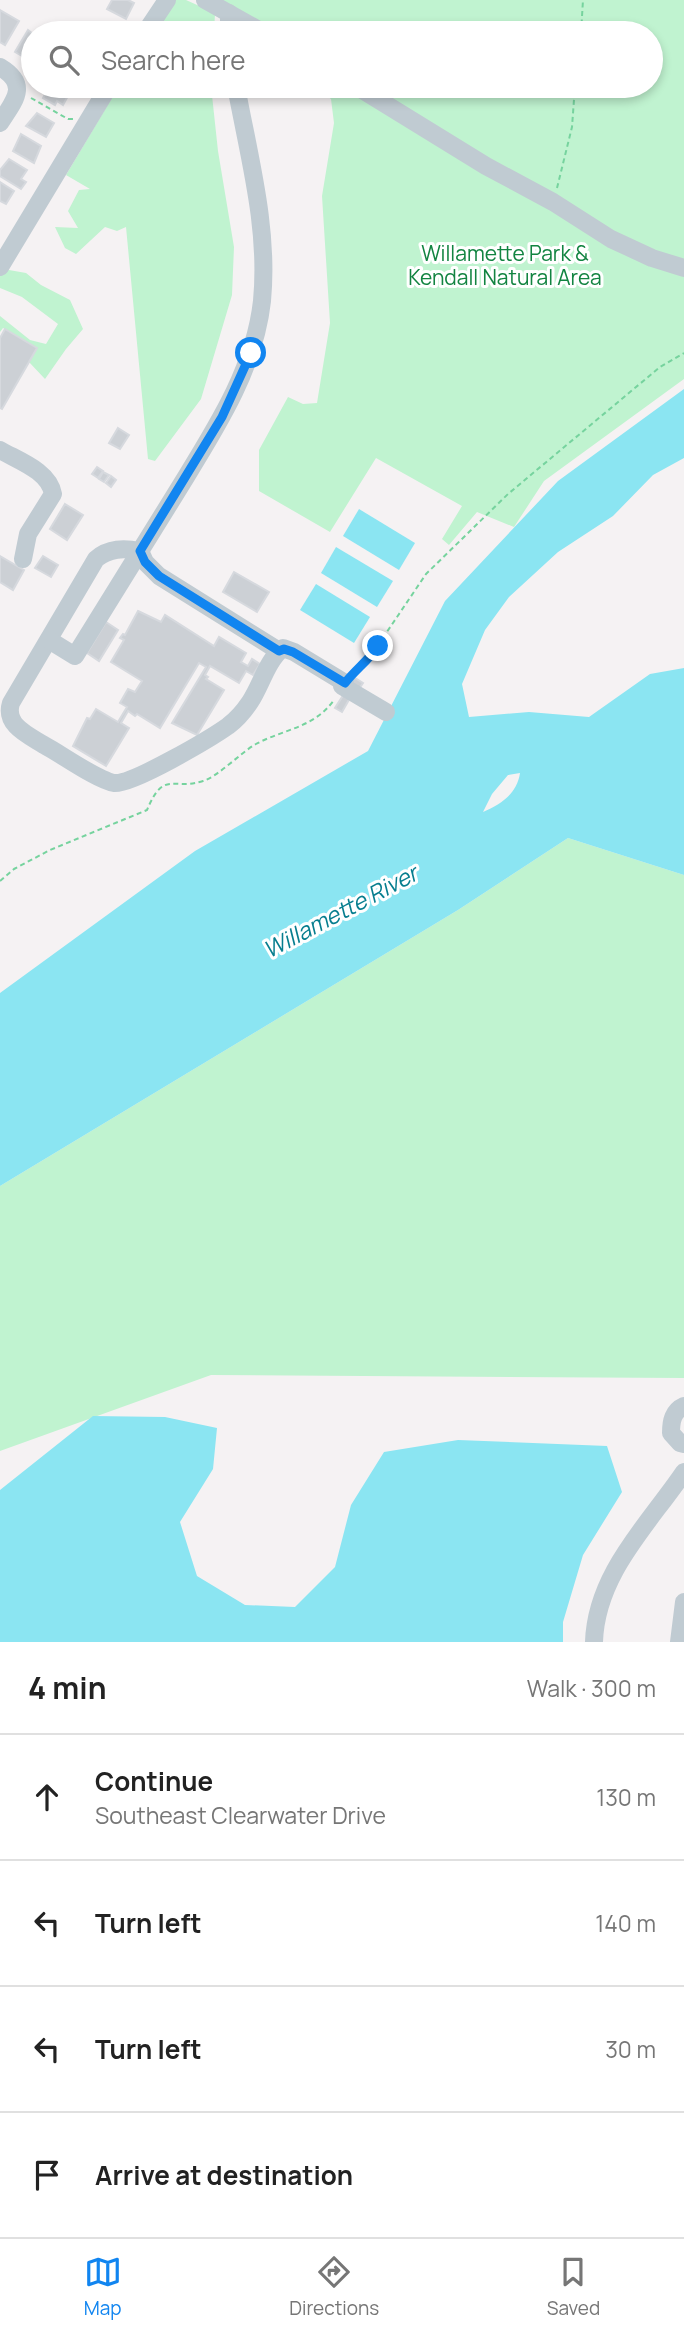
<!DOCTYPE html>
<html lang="en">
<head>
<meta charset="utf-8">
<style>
	body { margin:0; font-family:Manrope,sans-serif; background:#f2f2f2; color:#222 }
	.stop { position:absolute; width:21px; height:21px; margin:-16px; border:5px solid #1185f0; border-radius:50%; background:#fff }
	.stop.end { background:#1185f0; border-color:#fff; box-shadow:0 2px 7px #0008 }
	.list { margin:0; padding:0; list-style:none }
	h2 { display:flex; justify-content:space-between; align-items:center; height:91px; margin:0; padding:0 28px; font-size:30px }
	h2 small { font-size:23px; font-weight:400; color:#767676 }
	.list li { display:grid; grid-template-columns:46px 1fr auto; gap:21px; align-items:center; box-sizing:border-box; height:126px; padding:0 28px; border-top:2px solid #e0e0e0 }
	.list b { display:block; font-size:26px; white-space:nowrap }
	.list p { margin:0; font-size:23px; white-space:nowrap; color:#767676 }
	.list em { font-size:23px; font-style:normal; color:#767676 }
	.icon { flex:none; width:38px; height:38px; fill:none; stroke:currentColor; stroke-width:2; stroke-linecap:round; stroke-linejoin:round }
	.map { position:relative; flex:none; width:684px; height:1642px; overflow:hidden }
	.search { position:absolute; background:#fff; box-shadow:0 4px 10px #0003; left:21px; right:21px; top:21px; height:77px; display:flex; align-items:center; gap:18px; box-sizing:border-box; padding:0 24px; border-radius:38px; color:#767676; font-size:26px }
	.sheet { height:595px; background:#fff }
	nav { display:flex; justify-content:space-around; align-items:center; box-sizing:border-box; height:98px; border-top:2px solid #e0e0e0; background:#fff; font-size:19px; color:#767676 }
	nav a { display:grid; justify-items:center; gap:4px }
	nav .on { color:#1185f0 }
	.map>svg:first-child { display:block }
	.green { fill:#c0f3d0 }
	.water { fill:#8be5f2; fill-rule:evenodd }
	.building { fill:#ccd0d5; stroke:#d6d9de; stroke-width:2 }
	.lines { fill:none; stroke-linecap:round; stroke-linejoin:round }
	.path { stroke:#76d39e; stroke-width:2; stroke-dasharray:5 3.5; stroke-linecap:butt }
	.minor { stroke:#c0cbd2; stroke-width:18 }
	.route { stroke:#1185f0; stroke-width:9 }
	.labels { text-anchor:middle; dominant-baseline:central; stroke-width:6; stroke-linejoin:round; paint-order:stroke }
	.park-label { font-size:21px; fill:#128441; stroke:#fff }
	.water-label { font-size:23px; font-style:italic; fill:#077e8f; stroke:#fff }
</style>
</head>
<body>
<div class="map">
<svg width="684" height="1642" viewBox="0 0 684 1642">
	<rect width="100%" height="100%" fill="#f5f2f3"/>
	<!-- green -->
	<g class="green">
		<polygon points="169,0 186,0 215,13 214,33 149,33"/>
		<polygon points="221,0 684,0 684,379 544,481 514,527 477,512 449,545 442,539 462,506 376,458 330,532 259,491 259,450 288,397 303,404 317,403 330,323 322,196 334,123 331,99 313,86 651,86 651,33 276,33"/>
		<polygon points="119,86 211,86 218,151 234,247 232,295 201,399 155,461 148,459 126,227 117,231 105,227 76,254 65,248 55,227 78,228 68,211 79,190 90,189 66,175"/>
		<polygon points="9,270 26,273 41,285 70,300 83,329 66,349 45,379 29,362 37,348 3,328 0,332 0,316 30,340 46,344 58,324 22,297 0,288 0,272"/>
		<polygon points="568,838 684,875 684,1378 211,1375 0,1451 0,1186 458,910"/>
	</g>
	<!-- water -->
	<g class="water">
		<path d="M 684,389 L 684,458 L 653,475 L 613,516 L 558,552 L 509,597 L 485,630 L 462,684 L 469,717 L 529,712 L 589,717 L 650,674 L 684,668 L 684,875 L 568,838 L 458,910 L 0,1186 L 0,993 L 195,851 L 368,751 L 445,601 L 558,481 ZM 520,773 C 517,794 501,804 483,812 L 492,794 L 508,775 Z"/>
		<polygon points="359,509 415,543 399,570 343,536"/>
		<polygon points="336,547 393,581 377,607 321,573"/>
		<polygon points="316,584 370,617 354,643 300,610"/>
		<polygon points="93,1416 165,1417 217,1428 213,1469 180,1522 197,1576 245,1605 295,1607 335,1567 351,1505 384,1452 458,1440 607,1446 622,1492 583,1555 563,1622 563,1642 0,1642 0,1490"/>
	</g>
	<!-- building -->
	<g class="building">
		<polygon points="112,0 128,0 134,3 126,19 107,9"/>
		<polygon points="0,10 19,21 5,45 0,42"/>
		<polygon points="28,30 33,34 33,57 32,56 29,60 15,52"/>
		<polygon points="47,86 60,86 70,92 63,105 57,101 55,105 43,98 48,88"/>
		<polygon points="37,113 54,123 46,137 26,126"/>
		<polygon points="21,134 41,146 34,163 13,151"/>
		<polygon points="9,159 27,170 21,179 26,182 21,189 0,176 0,170"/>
		<polygon points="0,182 14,191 6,204 0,201"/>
		<polygon points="5,329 37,348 2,409 0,408 0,338"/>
		<polygon points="118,428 129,435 120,449 109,443"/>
		<polygon points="97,467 103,471 98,478 92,474"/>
		<polygon points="103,472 109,475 104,482 99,479"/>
		<polygon points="111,476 116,480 111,487 106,483"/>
		<polygon points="65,504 83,515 67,540 50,529"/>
		<polygon points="0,556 24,570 13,590 0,582"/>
		<polygon points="43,556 58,565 51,577 35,568"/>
		<polygon points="234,572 269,592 257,612 223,592"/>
		<polygon points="138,611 161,622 165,615 214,646 219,637 246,653 241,662 248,666 252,659 260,664 253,675 246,671 239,683 210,666 205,675 208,677 206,679 224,690 197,735 172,723 206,667 199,663 160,728 137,714 135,716 128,711 121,723 129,728 106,766 73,746 87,718 90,719 96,709 118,722 127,707 120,703 128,689 135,692 142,681 111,662 124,640 120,638 123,634 125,635"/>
		<polygon points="106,622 118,630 99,661 87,653"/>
		<polygon points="352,676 363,683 359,689 348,682"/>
		<polygon points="344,694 350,698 342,712 335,708"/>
	</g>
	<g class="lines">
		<!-- path -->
		<g class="path">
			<polyline points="127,33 131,28"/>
			<polyline points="581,33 583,0"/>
			<polyline points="31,98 68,119 73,119"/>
			<polyline points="557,188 572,127 575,86"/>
			<polyline points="355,670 368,660 426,574 508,494 660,367 684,353"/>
			<path d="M 0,881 L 14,869 L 50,850 L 147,810 C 164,769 173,791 203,781 C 219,776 240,753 256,744 C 284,729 314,728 334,700"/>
		</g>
		<!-- minor -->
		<g class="minor">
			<polyline points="205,0 264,33"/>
			<polyline points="145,33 167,0"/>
			<polyline points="229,33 229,13"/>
			<path d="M 0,67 C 30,85 14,101 0,123"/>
			<polyline points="356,86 486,166 553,202 611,239 652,258 684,268"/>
			<polyline points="0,267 109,86"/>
			<path d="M 0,450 C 19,461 49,471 53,494 L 28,534 L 23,559"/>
			<path d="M 140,551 C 124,548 109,548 96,559 L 11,703 C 4,725 28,735 44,745 C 61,754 97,780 114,783 C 132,785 211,738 228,726 C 236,720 244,711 250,702 C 261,686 267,660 283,648 L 294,652 L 345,683"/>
			<polyline points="140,551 145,562 159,576 279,651"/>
			<path d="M 49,640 L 75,656 C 108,603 141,550 173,498 C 210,437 254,374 262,301 C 269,228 249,157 236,86"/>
			<polyline points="342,686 386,712"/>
			<path d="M 684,1406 C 673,1411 671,1421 671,1433 L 680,1443 L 684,1444"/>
			<path d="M 594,1642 C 596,1574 648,1525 684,1472"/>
			<polyline points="679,1642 684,1602"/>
		</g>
	</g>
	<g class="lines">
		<!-- route -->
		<path class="route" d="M 251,353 L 222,417 L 140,551 L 145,562 L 159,576 L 279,651 L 284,649 L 293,652 L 345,683 C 356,669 369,660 378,646"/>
	</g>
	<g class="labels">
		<!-- park labels -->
		<g class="park-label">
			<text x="505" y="253">Willamette Park &amp;<tspan x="505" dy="24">Kendall Natural Area</tspan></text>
		</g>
		<!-- water labels -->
		<g class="water-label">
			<text transform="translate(340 911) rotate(-28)">Willamette River</text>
		</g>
	</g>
</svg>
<div class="stop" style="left:251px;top:353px"></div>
<div class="stop end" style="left:378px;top:646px"></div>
<div class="search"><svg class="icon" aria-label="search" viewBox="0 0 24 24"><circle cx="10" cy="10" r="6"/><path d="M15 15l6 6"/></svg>Search here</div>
</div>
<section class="sheet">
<h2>4 min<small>Walk · 300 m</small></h2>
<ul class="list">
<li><svg class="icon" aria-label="ahead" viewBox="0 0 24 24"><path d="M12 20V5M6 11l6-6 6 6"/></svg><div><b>Continue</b><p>Southeast Clearwater Drive</p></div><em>130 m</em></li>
<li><svg class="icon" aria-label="left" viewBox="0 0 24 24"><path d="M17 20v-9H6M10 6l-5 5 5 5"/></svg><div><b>Turn left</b></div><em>140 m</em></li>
<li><svg class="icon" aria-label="left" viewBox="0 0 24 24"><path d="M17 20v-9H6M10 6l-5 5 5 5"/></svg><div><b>Turn left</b></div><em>30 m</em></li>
<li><svg class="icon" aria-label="arrive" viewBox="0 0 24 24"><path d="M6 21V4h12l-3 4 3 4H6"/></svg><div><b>Arrive at destination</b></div></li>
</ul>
</section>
<nav>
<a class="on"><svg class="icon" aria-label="map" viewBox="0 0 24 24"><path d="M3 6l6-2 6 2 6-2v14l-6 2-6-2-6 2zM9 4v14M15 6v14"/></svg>Map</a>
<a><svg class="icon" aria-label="directions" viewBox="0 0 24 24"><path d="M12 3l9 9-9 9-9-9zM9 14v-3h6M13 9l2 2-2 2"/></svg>Directions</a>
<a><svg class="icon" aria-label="saved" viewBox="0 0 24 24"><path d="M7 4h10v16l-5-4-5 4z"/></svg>Saved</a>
</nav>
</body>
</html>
